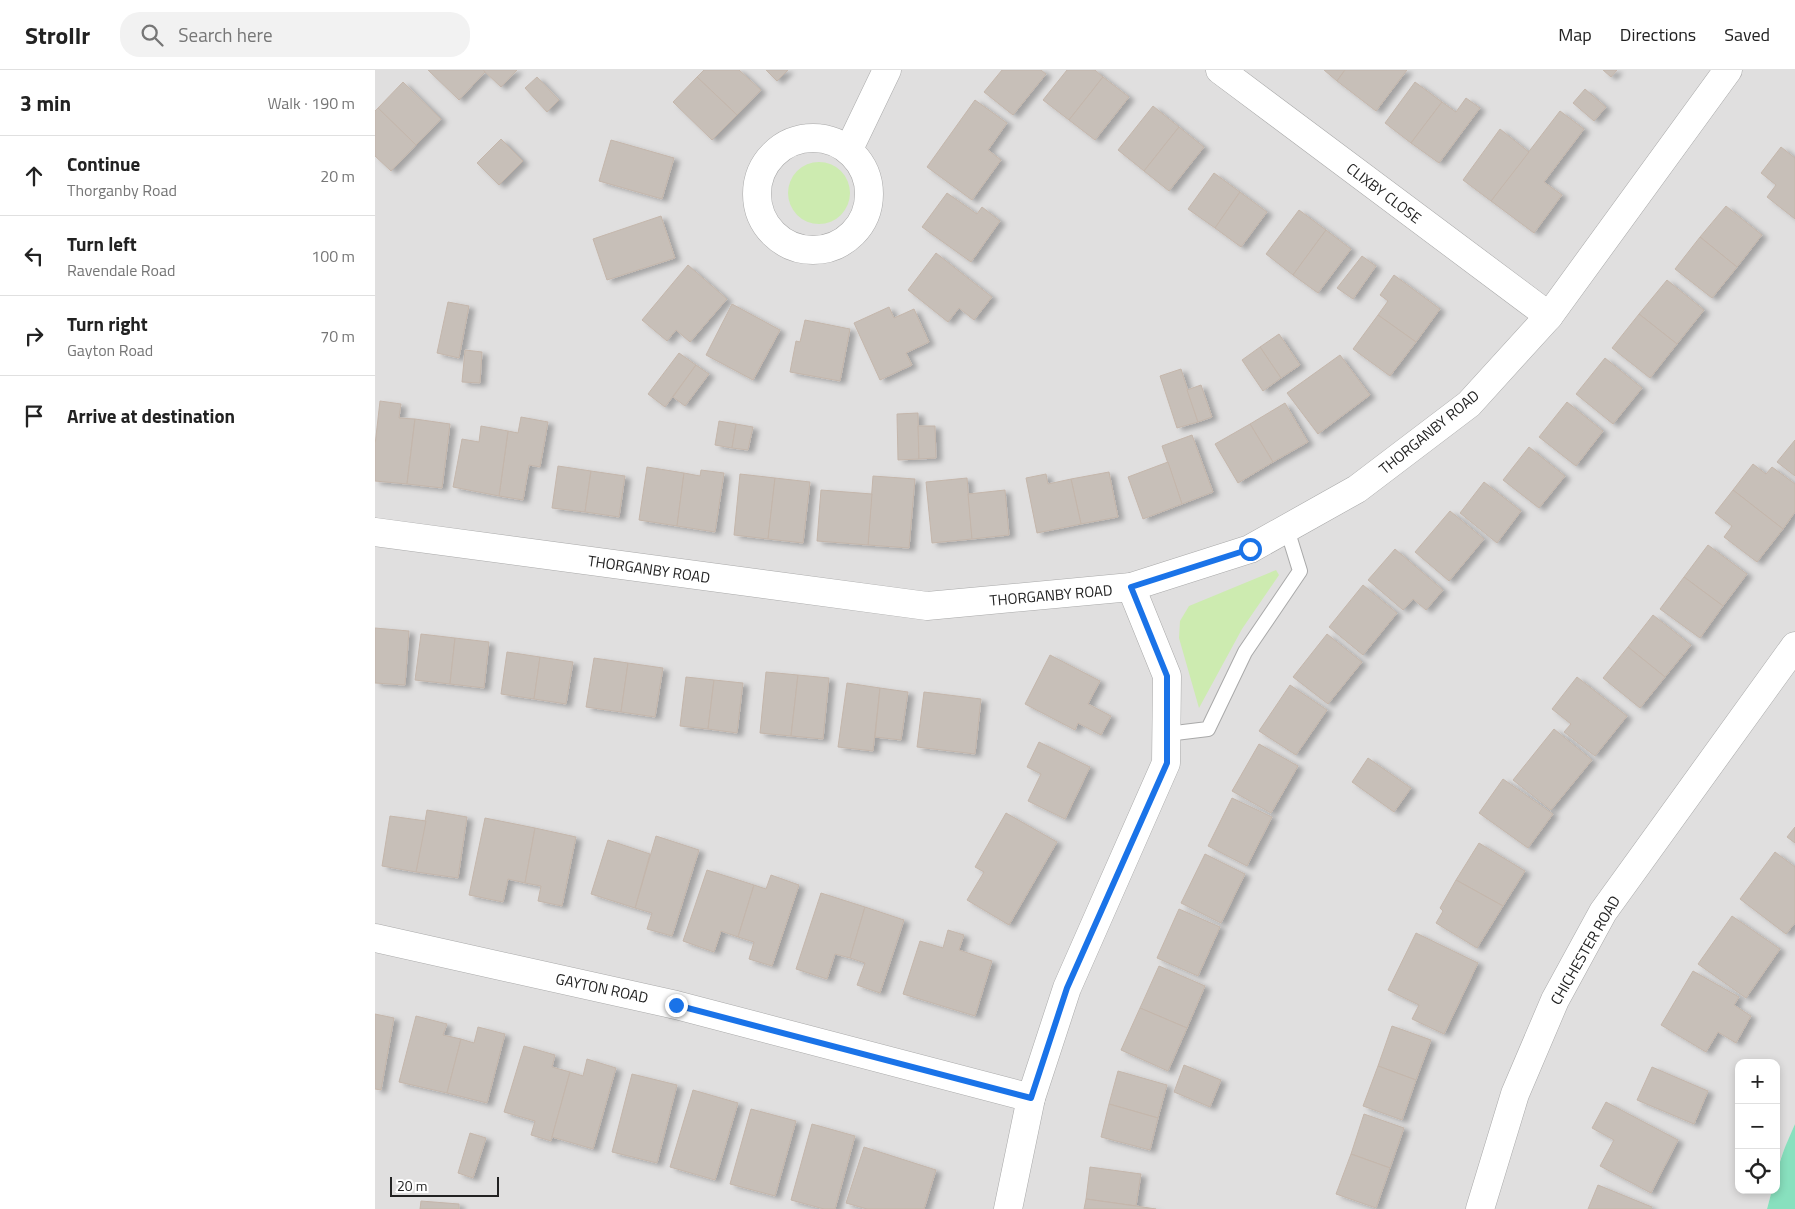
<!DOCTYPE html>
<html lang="en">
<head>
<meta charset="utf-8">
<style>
	body { margin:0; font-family:"Titillium Web",sans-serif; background:#f2f2f2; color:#222 }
	.controls { position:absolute; right:15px; bottom:15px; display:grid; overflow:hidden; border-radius:10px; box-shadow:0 2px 8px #0003 }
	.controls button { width:45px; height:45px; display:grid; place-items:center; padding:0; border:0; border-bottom:1px solid #e0e0e0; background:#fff; color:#222; font:25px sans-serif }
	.scale { position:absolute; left:15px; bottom:12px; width:109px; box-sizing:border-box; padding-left:5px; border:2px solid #222; border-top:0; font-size:14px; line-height:18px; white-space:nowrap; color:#222; -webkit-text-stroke:4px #fff; paint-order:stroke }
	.stop { position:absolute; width:15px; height:15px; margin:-11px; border:4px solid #1a73e8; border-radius:50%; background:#fff }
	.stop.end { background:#1a73e8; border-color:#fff; box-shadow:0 1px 5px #0008 }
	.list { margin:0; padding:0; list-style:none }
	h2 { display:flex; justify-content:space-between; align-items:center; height:65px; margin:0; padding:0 20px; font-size:21px }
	h2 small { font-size:16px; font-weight:400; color:#767676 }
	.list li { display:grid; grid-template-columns:32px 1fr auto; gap:15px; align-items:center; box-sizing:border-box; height:80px; padding:0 20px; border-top:1px solid #e0e0e0 }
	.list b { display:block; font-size:19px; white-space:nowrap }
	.list p { margin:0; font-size:16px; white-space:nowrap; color:#767676 }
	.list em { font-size:16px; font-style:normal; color:#767676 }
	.icon { flex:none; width:28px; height:28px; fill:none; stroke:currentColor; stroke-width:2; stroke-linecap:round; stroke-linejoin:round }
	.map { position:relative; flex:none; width:1420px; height:1139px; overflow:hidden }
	header { display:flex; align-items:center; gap:30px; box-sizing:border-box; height:70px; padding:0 25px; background:#fff; border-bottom:1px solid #e0e0e0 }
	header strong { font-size:24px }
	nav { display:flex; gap:28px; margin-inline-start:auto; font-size:18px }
	.search { width:350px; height:45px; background:#f2f2f2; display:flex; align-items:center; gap:12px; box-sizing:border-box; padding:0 18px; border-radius:20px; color:#767676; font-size:19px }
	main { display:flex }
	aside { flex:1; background:#fff }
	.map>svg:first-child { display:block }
	.residential { fill:#e0dfdf }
	.grass { fill:#cdebb0 }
	.pitch { fill:#88e0be }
	.building { fill:#c7bfb8; stroke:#c4b6ab; filter:url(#shadow) }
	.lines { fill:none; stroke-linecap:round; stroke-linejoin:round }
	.service-casing { stroke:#a9a9a9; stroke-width:16 }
	.minor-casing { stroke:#a9a9a9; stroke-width:29 }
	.service { stroke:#fff; stroke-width:14 }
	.minor { stroke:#fff; stroke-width:28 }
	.route { stroke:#1a73e8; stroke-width:6 }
	.labels { text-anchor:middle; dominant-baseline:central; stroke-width:4.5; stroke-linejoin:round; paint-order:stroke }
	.street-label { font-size:15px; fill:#222; stroke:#fff }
</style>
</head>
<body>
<header>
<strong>Strollr</strong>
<div class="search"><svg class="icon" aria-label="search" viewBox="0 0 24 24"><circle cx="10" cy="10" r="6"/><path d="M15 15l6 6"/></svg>Search here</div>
<nav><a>Map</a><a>Directions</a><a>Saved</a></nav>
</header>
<main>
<aside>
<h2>3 min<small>Walk · 190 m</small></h2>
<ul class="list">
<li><svg class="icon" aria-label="ahead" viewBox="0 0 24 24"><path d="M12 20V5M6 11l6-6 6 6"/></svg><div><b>Continue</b><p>Thorganby Road</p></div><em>20 m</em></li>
<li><svg class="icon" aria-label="left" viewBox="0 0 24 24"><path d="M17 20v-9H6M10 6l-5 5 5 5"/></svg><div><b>Turn left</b><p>Ravendale Road</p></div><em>100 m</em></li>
<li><svg class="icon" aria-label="right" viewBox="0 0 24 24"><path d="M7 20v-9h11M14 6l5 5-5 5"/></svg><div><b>Turn right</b><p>Gayton Road</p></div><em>70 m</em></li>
<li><svg class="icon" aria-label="arrive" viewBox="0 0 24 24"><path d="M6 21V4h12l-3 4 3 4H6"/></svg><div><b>Arrive at destination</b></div></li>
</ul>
</aside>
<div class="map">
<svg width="1420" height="1139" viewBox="0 0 1420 1139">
	<defs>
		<filter id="shadow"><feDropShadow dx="5.5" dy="3" stdDeviation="2.5" flood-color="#0004"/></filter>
	</defs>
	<rect width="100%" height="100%" fill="#f2efe9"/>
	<!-- residential -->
	<polygon class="residential" points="0,0 1420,0 1420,1054 1405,1090 1401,1104 1401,993 1364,993 1364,1120 1397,1120 1392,1139 0,1139"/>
	<!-- grass -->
	<g class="grass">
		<circle cx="444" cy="123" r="31"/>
		<polygon points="901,500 904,505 867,559 824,638 804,568 805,551 814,536"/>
	</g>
	<!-- pitch -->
	<path class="pitch" d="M 1420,1054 L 1420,1139 L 1392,1139 L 1397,1120 L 1401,1120 C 1401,1095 1410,1077 1420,1054 Z"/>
	<!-- building -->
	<g class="building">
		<polygon points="53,0 108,0 110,2 84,30"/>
		<polygon points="108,0 142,0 126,17"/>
		<polygon points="329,0 364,0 386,20 362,45 322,7"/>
		<polygon points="391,0 413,0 402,11"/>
		<polygon points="627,0 666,0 671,4 638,45 609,22"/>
		<polygon points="692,0 720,0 728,7 694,50 668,30"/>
		<polygon points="949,0 970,0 962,11"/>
		<polygon points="970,0 1032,0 1001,41 962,11"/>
		<polygon points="1228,0 1242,0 1236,7"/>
		<polygon points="162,7 184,30 172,42 150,18"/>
		<polygon points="322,7 362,45 337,70 298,32"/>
		<polygon points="728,7 754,27 720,70 694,50"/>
		<polygon points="28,12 66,49 41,75 3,38"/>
		<polygon points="1040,12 1067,32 1036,73 1010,53"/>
		<polygon points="1210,19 1231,37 1219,51 1198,33"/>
		<polygon points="1091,28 1105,38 1064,93 1036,73 1067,32 1081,42"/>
		<polygon points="600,30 632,53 613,80 626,90 597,130 552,97"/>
		<polygon points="778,36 804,57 769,101 743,80"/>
		<polygon points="3,38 41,75 16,101 0,86 0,41"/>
		<polygon points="1185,41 1209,59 1169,112 1187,125 1159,163 1116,131"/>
		<polygon points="804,57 829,77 794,121 769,101"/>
		<polygon points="1125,59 1154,82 1116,131 1088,110"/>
		<polygon points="126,69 148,91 124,115 102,93"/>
		<polygon points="236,70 299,88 287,129 224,111"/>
		<polygon points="1406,77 1420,88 1420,149 1392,127 1401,115 1386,103"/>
		<polygon points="839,103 865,122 840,158 813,139"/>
		<polygon points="865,122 892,142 866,177 840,158"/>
		<polygon points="572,123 602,144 607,137 625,151 596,192 547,157"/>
		<polygon points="1351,136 1387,165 1362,197 1325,167"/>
		<polygon points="924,140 951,160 918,205 891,184"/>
		<polygon points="286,146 300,188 232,210 218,169"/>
		<polygon points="951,160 976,179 943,223 918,205"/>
		<polygon points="1325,167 1362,197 1337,228 1300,199"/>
		<polygon points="561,183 617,227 599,250 584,238 573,252 533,220"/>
		<polygon points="987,186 1001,196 978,229 962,218"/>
		<polygon points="313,195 352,229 315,272 301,260 292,271 267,250"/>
		<polygon points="1019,205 1065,239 1041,272 1003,245 1013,231 1005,225"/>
		<polygon points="1292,210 1329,240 1302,274 1264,244"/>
		<polygon points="73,232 94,236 84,288 62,283"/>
		<polygon points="357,234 405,260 378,310 331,285"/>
		<polygon points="514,237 519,248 539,239 554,272 531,283 537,295 505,310 479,253"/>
		<polygon points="1264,244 1302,274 1275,308 1237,278"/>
		<polygon points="1003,245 1041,272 1015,306 978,279"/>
		<polygon points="430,250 475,259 465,311 415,302 421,271 425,272"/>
		<polygon points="904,264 925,295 906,308 885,277"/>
		<polygon points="885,277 906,308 888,321 867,290"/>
		<polygon points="90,280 107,282 105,313 87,312"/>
		<polygon points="304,283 321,295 290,337 273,324"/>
		<polygon points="965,285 995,325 943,364 912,323"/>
		<polygon points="1230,288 1267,318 1238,354 1201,324"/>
		<polygon points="321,295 334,304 310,336 298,327"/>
		<polygon points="806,299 823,352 802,358 785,306"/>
		<polygon points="826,315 837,347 823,352 812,320"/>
		<polygon points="5,331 26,334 24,348 40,349 32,414 0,411 0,375"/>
		<polygon points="1192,332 1228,361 1201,396 1164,367"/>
		<polygon points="910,333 933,372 898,392 875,354"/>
		<polygon points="543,343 544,389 523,390 522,344"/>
		<polygon points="146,347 173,352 165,397 154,395 148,430 124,426 133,361 143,363"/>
		<polygon points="40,349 75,354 67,418 32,414"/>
		<polygon points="344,351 361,354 357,378 340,375"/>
		<polygon points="361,354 378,357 373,380 357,378"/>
		<polygon points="875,354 898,392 863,413 840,374"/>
		<polygon points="106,356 133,361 124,426 78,417 87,369 104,372"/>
		<polygon points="543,356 560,356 561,388 544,389"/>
		<polygon points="817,365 838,422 807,434 787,376"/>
		<polygon points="1420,370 1420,406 1402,392"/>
		<polygon points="1154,377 1190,406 1164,438 1128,410"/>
		<polygon points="793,392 807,434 768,449 753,407"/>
		<polygon points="1378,394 1391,404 1397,397 1420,414 1420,442 1408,459 1358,420"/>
		<polygon points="183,396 216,401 210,442 177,438"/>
		<polygon points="272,397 309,403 302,456 264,450"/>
		<polygon points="326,400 349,403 340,462 302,456 309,403 325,406"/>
		<polygon points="216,401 250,406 244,447 210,442"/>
		<polygon points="734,402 743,447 706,454 696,409"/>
		<polygon points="365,404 400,408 393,469 359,465"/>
		<polygon points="671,404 673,414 696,409 706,454 662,463 651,408"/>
		<polygon points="498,406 540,409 534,478 493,475"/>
		<polygon points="400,408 435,412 428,473 393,469"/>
		<polygon points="592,408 597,469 557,473 551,412"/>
		<polygon points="1109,412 1146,441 1122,473 1085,443"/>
		<polygon points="446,420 497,424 493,475 442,471"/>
		<polygon points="630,420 634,465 597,469 593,424"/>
		<polygon points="1358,420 1408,459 1382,492 1349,467 1357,456 1340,443"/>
		<polygon points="1075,441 1109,469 1074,511 1040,482"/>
		<polygon points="1333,475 1372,504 1348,536 1309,507"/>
		<polygon points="1020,479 1068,520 1051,540 1038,529 1028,540 993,510"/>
		<polygon points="1309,507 1348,536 1325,568 1285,539"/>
		<polygon points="988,515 1022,543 988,585 954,557"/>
		<polygon points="1278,545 1316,575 1290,607 1253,577"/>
		<polygon points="0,558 34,561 30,615 0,613"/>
		<polygon points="46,564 80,568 75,614 40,610"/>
		<polygon points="952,564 987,592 953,634 918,607"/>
		<polygon points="80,568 114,572 109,618 75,614"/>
		<polygon points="1253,577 1290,607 1265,638 1228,608"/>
		<polygon points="132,582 165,587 159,629 126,624"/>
		<polygon points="675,585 725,611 713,634 736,646 726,665 703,653 700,660 650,634"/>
		<polygon points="165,587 198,592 191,634 159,629"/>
		<polygon points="219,588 253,593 246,642 211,637"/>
		<polygon points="253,593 288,598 280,647 246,642"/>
		<polygon points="391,602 423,605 416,666 385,663"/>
		<polygon points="423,605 454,608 448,669 416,666"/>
		<polygon points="311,607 339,610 333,659 305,656"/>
		<polygon points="1202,607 1252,646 1220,686 1189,662 1196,654 1177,639"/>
		<polygon points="339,610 368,613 362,663 333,659"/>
		<polygon points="472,613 505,618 498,681 463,677"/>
		<polygon points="915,615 952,640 921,685 884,661"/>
		<polygon points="505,618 533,622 526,670 500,667"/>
		<polygon points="549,622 606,629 600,684 542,677"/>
		<polygon points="1179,659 1217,690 1176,740 1138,710"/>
		<polygon points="664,672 715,697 690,749 653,731 666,704 652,697"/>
		<polygon points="884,674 923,696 896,743 857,721"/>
		<polygon points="993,688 1036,718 1019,742 977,712"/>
		<polygon points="1128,709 1178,744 1153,778 1104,743"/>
		<polygon points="857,728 897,747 872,796 833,776"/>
		<polygon points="52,740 92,747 83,808 41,802"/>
		<polygon points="631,743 682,772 634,855 592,830 609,802 600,797"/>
		<polygon points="15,746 51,751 41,802 7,796"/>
		<polygon points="110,748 160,758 150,813 133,809 128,832 94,825"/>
		<polygon points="1420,757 1420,773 1412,767"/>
		<polygon points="160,758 201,767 187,836 163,831 166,816 150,813"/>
		<polygon points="281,766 324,780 297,866 272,859 277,843 260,838"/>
		<polygon points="233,770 275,784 260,838 216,824"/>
		<polygon points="1104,773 1150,801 1128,836 1081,810"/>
		<polygon points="1400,782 1420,797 1420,853 1411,864 1365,829"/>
		<polygon points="830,784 870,804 846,853 806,833"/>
		<polygon points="332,800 379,815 363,867 346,861 339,882 308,871"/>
		<polygon points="396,805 424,815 397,896 374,889 379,872 363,867 379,815 391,819"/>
		<polygon points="1081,810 1128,836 1102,878 1061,853 1068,841 1065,838"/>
		<polygon points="446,823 490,837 475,888 460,884 452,909 421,899"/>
		<polygon points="490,837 529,850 505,923 482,915 490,893 475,888"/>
		<polygon points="804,839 845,857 823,906 782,888"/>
		<polygon points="1357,846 1405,879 1371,928 1323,894"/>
		<polygon points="573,860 589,865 584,880 617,891 600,946 528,924 545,871 568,878"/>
		<polygon points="1041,863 1103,893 1069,964 1037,949 1044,935 1013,920"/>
		<polygon points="784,896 830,916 812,958 765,938"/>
		<polygon points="1318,901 1364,927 1359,935 1376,946 1361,973 1343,962 1331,982 1286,955"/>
		<polygon points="765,938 812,958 793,1001 746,980"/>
		<polygon points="0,944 19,948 6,1020 0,1019"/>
		<polygon points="41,946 72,954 68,965 86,969 72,1023 24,1012"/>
		<polygon points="1017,956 1056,970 1041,1010 1003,996"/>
		<polygon points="103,957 130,964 112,1033 72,1023 86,969 99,973"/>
		<polygon points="149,976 180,985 177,997 195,1002 176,1071 156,1065 160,1051 129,1042"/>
		<polygon points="212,989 241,998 218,1079 177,1067 195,1002 208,1006"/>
		<polygon points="809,995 846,1010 835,1037 799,1022"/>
		<polygon points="1003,996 1041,1010 1027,1050 988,1036"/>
		<polygon points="1277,997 1333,1021 1319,1054 1262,1030"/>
		<polygon points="743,1001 792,1015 783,1048 734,1034"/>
		<polygon points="257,1004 302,1015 282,1093 237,1082"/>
		<polygon points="318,1020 363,1033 340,1110 295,1097"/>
		<polygon points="1231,1032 1303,1070 1276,1123 1225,1096 1239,1070 1217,1058"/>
		<polygon points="734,1034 783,1048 775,1080 726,1067"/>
		<polygon points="376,1039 421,1051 400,1126 355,1114"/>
		<polygon points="989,1044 1029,1058 1015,1098 976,1084"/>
		<polygon points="437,1054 480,1066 460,1139 449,1139 416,1130"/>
		<polygon points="95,1063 111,1068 98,1108 83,1103"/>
		<polygon points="489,1077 561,1100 549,1139 492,1139 471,1133"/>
		<polygon points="976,1084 1015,1098 1001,1138 961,1124"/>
		<polygon points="715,1097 766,1104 761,1136 711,1129"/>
		<polygon points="1223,1115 1277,1137 1276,1139 1213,1139"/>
		<polygon points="711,1129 761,1136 781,1139 709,1139"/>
		<polygon points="46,1131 84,1134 84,1139 45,1139"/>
	</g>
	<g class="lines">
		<defs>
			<polyline id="service" points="792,664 833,659 870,582 925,501 912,459"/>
			<g id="minor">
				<polyline points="845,0 1174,246"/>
				<circle cx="438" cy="124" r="56"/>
				<polyline points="474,79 512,0"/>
				<polyline points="0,462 552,536 756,517 875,479 982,419 1094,334 1174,246 1353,0"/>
				<polyline points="0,868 301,935 656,1028"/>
				<polyline points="633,1139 656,1028 692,918 791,693 792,606 756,517"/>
				<polyline points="1105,1139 1140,1024 1180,930 1228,842 1420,576"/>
			</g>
		</defs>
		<!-- service casing -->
		<use href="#service" class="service-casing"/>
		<!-- minor casing -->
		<use href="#minor" class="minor-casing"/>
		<!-- service -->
		<use href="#service" class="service"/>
		<!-- minor -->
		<use href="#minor" class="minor"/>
	</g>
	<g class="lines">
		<!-- route -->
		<polyline class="route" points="301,935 656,1028 692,918 792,693 792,606 756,517 875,479"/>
	</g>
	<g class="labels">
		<!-- street labels -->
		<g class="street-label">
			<text transform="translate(1009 123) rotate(37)">CLIXBY CLOSE</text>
			<text transform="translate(1054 362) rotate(-39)">THORGANBY ROAD</text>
			<text transform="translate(274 499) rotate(8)">THORGANBY ROAD</text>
			<text transform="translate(676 525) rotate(-5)">THORGANBY ROAD</text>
			<text transform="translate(1210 880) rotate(-60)">CHICHESTER ROAD</text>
			<text transform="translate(227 918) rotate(12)">GAYTON ROAD</text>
		</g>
	</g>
</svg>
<div class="controls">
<button>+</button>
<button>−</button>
<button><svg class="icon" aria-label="locate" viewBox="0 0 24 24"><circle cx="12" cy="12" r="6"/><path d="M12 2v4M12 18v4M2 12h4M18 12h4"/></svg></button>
</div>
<div class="scale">20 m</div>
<div class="stop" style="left:875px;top:479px"></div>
<div class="stop end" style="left:301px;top:935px"></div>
</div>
</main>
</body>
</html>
